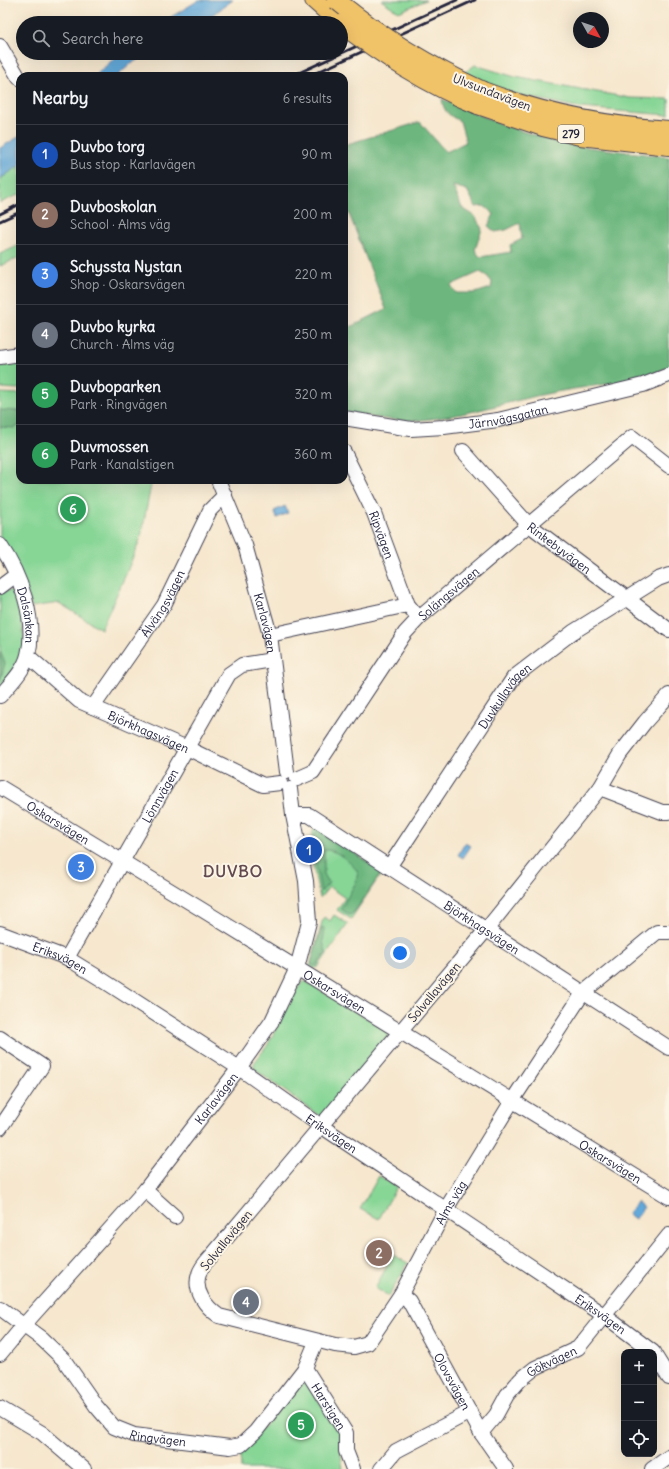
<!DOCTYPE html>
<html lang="en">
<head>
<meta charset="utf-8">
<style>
	body { margin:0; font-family:Delius,sans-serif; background:#20242c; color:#f1f3f6 }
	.controls { position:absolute; right:12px; bottom:12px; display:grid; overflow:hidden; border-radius:8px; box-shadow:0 4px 16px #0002 }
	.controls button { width:36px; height:36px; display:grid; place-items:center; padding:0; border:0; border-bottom:1px solid #363941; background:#171b24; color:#f1f3f6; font:20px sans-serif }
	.compass { position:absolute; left:573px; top:12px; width:36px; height:36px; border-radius:50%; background:#171b24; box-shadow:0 4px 16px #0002; rotate:130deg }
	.you { position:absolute; left:400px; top:953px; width:14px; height:14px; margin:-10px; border:3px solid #fff; border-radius:50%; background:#1a73e8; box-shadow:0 0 0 6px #1a73e833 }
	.badge { display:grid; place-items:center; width:26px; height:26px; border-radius:50%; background:#8c9099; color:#fff; font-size:13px; font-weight:700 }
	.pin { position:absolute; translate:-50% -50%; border:2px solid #fff; box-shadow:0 1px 4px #0006 }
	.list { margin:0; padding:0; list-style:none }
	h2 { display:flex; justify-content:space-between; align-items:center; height:52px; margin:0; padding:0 16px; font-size:17px }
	h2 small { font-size:13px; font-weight:400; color:#9ea1a6 }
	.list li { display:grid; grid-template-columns:26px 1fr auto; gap:12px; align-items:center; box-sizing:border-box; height:60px; padding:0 16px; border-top:1px solid #363941 }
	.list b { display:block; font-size:15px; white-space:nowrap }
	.list p { margin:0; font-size:13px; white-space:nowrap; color:#9ea1a6 }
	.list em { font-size:13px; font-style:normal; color:#9ea1a6 }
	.icon { flex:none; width:22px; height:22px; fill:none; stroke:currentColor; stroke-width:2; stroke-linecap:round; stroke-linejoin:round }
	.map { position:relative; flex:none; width:669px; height:1469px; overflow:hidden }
	.search { position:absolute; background:#171b24; box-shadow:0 4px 16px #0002; left:16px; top:16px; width:332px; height:44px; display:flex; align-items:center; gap:10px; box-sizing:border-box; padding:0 14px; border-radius:22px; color:#9ea1a6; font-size:15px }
	.panel { position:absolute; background:#171b24; box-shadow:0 4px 16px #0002; left:16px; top:72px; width:332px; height:412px; border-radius:12px }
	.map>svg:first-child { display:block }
	.green { fill:#87d696; stroke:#547c68 }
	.forest { fill:#6db77f; stroke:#486c5d; fill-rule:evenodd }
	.water { fill:#63a9d9; stroke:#42668a }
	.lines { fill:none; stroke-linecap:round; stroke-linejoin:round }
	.minor-casing { stroke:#424051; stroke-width:16 }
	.major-casing { stroke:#424051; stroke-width:20 }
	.minor { stroke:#fff; stroke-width:14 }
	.major { stroke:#f1c369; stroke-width:18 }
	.rail { stroke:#22223b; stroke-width:3 }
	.major-bridge-casing { stroke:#424051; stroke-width:20; stroke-linecap:butt }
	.major-bridge { stroke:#f1c369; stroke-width:18 }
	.labels { text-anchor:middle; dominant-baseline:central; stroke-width:4; stroke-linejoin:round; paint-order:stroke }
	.shield { fill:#fcf5e5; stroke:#63616e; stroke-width:1 }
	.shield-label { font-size:11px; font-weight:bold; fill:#22223b }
	.street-label { font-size:12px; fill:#22223b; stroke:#fcf5e5 }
	.district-label { font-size:16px; font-weight:bold; letter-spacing:1px; fill:#624a50; stroke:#fcf5e5 }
</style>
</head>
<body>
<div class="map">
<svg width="669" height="1469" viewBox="0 0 669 1469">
	<rect width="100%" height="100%" fill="#fcf5e5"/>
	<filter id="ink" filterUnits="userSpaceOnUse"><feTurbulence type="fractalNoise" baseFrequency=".025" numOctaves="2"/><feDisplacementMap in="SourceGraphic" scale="8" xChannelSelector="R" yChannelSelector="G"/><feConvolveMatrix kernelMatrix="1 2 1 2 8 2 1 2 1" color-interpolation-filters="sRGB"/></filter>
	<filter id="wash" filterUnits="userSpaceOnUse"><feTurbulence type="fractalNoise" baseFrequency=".012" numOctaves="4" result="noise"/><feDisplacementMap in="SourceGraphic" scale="16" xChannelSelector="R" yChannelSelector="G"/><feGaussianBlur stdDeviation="0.9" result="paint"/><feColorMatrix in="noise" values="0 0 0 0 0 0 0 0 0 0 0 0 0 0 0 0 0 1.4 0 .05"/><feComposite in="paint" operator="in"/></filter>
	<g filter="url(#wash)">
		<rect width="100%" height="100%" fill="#f6e7ce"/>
		<!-- green -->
		<g class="green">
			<polygon points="381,0 426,0 399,12"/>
			<polygon points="475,65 515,77 630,98 669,99 669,115 581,108 515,94 464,73"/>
			<polygon points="20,165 20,194 0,203 0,179"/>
			<polygon points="20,245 20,257 0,266 0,254"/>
			<polygon points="20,364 20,389 0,388 0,366"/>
			<polygon points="0,393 20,394 20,480 152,480 141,537 126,574 101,629 59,603 32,607 10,551 0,538"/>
			<polygon points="6,591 12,591 19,594 25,648 16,666 0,689 0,594"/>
			<path d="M 315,828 L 318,828 L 383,871 L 351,919 L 337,910 L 345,898 L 329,887 L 320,898 C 317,883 305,840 315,828 Z"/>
			<polygon points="334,915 348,924 318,967 313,969 310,966 322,922 325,917 330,921"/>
			<polygon points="305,981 385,1029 389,1035 321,1117 254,1069 254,1063 267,1046 299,986"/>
			<polygon points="379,1176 397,1186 379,1219 360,1209"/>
			<polygon points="393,1255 408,1263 389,1296 375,1288"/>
			<polygon points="303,1382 306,1383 341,1432 341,1455 343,1469 241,1469 240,1452"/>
		</g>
		<!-- forest -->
		<g class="forest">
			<path d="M 442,99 L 503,125 L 562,144 L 669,157 L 669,367 C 635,383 593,385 556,392 C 512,400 468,416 422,420 C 396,422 369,417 344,412 L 344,330 L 386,309 L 344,201 L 344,145 L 420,122 L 446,152 L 466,142 L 460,121 C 449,116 443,111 442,99 ZM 453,186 L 467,190 L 476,207 L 484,206 L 494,214 L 488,226 L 495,232 L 506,230 L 520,223 L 522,239 L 510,245 L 511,252 L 480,257 L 475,250 L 482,229 L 475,216 L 462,208 ZM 480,272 L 487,276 L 492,282 L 491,288 L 475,293 L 456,293 L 451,285 Z"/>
			<polygon points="0,410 20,411 20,425 14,428 0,427"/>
			<polygon points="0,651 5,663 0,682"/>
			<path d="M 318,830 L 379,870 L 381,874 L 354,912 L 350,915 L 341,909 L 356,882 L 358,872 C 351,863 337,849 324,850 L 324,874 L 329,883 L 321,892 L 312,844 L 312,838 Z"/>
			<polygon points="322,927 325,929 323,941 326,953 317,965 313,966 311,962"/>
		</g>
		<!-- water -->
		<g class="water">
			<polygon points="199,0 233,0 201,23 161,23"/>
			<polygon points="120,53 149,53 132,63 117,76 95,76"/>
			<polygon points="20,136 20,165 0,179 0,148"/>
			<polygon points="285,506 288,513 277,518 274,511"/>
			<polygon points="465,843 471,846 463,858 458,855"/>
			<polygon points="637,1202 644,1207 635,1219 628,1214"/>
		</g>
	</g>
	<g filter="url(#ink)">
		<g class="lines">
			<defs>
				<g id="minor">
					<polyline points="0,46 19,78"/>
					<polyline points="0,357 20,354"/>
					<path id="s1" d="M 344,418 L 411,429 L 444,427 L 498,420 L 643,385 L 669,375"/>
					<path id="s2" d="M 463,451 L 528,524 L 669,630"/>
					<path id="s3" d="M 344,452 L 374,513 L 408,605 L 419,618"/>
					<path id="s4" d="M 218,480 L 245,545 L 270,635 L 287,772"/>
					<path id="s5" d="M 0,545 C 20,574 37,620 28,655 C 24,671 10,684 0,696"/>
					<polyline points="0,587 16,575"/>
					<polyline points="270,635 408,605"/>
					<path id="s6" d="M 28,656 L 79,701 L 187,748 L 263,785 L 280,783"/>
					<path id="s7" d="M 669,695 L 645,722 L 620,754 L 600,788 L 486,930 L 214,1253 C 209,1259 201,1266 199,1274 C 193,1291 206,1307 219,1316 L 335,1345 L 354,1347 L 368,1343 L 401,1294 L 446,1209 L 512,1101 L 583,993 L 657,932 L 669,932"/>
					<path id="s8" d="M 93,707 L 164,605 L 210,510 L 225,495"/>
					<path id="s9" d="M 297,779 L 313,772 L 405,633 L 419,618 L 632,437 L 669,466"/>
					<path id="s10" d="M 0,787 C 224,922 446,1060 669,1197"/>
					<polyline points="600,788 662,812 669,812"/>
					<path id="s11" d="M 293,815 L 309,815 L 669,1048"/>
					<path id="s12" d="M 389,867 L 514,677 L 573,632 L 658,579 L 669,575"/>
					<path id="s13" d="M 0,933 L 67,958 L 101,979 L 239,1068 L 321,1126 L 605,1316 L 653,1352"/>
					<path id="s14" d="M 67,958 L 229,674 L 242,665 L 272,660"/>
					<polyline points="0,1038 42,1066 0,1128"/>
					<polyline points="145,1190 175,1217"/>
					<path id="s15" d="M 401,1294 L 409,1301 L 481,1433 L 506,1469"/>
					<path id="s16" d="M 0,1308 L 42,1339 L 64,1360 L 96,1406 L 114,1427 L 134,1435 L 230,1447 L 241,1445 L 256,1431 L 305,1368 L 316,1342"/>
					<path id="s17" d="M 0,1354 L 24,1325 L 145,1190 L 239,1068 L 272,1021 L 297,968 L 309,922 L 306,881 L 293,815 L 290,789"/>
					<polyline points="654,1354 669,1378"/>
					<path id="s18" d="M 305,1368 L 346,1433 L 346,1451 L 353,1469"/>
					<polyline points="0,1408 42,1433 84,1469"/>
					<path id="s19" d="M 481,1433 L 496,1415 L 507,1395 L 520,1380 L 535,1368 L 578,1348 L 669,1235"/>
					<polyline points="381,1469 396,1451 470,1412"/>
					<polyline points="652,1469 669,1457"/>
				</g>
				<g id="major">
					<polyline points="314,0 340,23"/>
					<path d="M 483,91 C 544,114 604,126 669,130"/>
					<polyline points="478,105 543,127 580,136 669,146"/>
				</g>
			</defs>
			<!-- minor casing -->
			<use href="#minor" class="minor-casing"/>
			<!-- major casing -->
			<use href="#major" class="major-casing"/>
			<!-- minor -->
			<use href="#minor" class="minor"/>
			<!-- major -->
			<use href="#major" class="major"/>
			<!-- rail -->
			<g class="rail">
				<polyline points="292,76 457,0"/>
				<polyline points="309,76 475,0"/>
				<polyline points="0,214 20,204"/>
				<polyline points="0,221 20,212"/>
			</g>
			<defs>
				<g id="major-bridge">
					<path d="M 336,0 C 382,38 429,66 483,91"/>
					<path d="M 341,24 C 384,56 428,85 478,105"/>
				</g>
			</defs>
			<!-- major-bridge casing -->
			<use href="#major-bridge" class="major-bridge-casing"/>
			<!-- major-bridge -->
			<use href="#major-bridge" class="major-bridge"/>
		</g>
	</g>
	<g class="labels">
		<!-- shield labels -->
		<rect class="shield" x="558" y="125" width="26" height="18" rx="3"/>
		<g class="shield-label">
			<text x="571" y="134">279</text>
		</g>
		<!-- street labels -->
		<g class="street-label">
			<text transform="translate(492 92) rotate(21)">Ulvsundavägen</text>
			<text stroke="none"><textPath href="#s1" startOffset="166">Järnvägsgatan</textPath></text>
			<text stroke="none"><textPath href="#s3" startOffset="91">Ripvägen</textPath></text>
			<text stroke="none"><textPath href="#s2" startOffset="137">Rinkebyvägen</textPath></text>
			<text stroke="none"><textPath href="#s9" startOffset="243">Solängsvägen</textPath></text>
			<text stroke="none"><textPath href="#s8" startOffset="125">Älvängsvägen</textPath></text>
			<text stroke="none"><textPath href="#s5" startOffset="76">Dalsänkan</textPath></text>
			<text stroke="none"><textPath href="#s4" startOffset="151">Karlavägen</textPath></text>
			<text stroke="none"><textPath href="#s12" startOffset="207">Duvkullavägen</textPath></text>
			<text stroke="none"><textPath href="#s6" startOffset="144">Björkhagsvägen</textPath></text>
			<text stroke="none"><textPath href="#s14" startOffset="187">Lönnvägen</textPath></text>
			<text stroke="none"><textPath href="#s10" startOffset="68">Oskarsvägen</textPath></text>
			<text stroke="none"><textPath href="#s11" startOffset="222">Björkhagsvägen</textPath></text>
			<text stroke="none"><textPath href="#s13" startOffset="65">Eriksvägen</textPath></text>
			<text stroke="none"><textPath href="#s10" startOffset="392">Oskarsvägen</textPath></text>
			<text transform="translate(434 992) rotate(-50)">Solvallavägen</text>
			<text stroke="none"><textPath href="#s17" startOffset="335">Karlavägen</textPath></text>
			<text stroke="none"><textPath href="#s13" startOffset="389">Eriksvägen</textPath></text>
			<text stroke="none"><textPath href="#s10" startOffset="716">Oskarsvägen</textPath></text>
			<text stroke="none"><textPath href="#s7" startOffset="1113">Alms väg</textPath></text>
			<text transform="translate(226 1240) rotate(-51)">Solvallavägen</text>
			<text stroke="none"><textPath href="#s13" startOffset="713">Eriksvägen</textPath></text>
			<text stroke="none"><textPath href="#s19" startOffset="103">Gökvägen</textPath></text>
			<text stroke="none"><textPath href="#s15" startOffset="102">Olovsvägen</textPath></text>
			<text stroke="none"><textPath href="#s18" startOffset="45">Harstigen</textPath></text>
			<text stroke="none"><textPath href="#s16" startOffset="212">Ringvägen</textPath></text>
		</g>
		<!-- district labels -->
		<g class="district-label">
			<text x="233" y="871">DUVBO</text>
		</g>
	</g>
</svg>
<div class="controls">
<button>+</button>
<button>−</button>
<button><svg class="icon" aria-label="locate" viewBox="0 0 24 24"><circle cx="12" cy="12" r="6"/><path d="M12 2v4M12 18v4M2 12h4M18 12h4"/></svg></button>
</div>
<svg class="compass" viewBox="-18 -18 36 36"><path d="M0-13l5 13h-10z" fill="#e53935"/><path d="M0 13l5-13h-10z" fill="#9ea1a6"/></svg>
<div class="you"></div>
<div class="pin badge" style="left:309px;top:850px;background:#1a4fb4">1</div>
<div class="pin badge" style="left:379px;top:1253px;background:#8d6e63">2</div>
<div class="pin badge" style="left:81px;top:867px;background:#3f7fe0">3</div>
<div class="pin badge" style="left:246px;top:1302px;background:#6b7280">4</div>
<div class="pin badge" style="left:301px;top:1425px;background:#2e9e5b">5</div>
<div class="pin badge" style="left:73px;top:509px;background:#2e9e5b">6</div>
<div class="search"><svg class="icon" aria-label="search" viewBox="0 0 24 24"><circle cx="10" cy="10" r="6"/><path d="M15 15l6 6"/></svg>Search here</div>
<section class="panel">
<h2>Nearby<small>6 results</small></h2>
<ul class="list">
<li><span class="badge" style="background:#1a4fb4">1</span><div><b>Duvbo torg</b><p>Bus stop · Karlavägen</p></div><em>90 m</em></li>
<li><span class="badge" style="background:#8d6e63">2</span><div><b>Duvboskolan</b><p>School · Alms väg</p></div><em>200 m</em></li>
<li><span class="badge" style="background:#3f7fe0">3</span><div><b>Schyssta Nystan</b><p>Shop · Oskarsvägen</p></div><em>220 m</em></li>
<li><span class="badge" style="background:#6b7280">4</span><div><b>Duvbo kyrka</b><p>Church · Alms väg</p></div><em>250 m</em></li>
<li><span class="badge" style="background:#2e9e5b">5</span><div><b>Duvboparken</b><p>Park · Ringvägen</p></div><em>320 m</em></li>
<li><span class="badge" style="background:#2e9e5b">6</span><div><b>Duvmossen</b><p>Park · Kanalstigen</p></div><em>360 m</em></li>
</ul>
</section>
</div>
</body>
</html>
